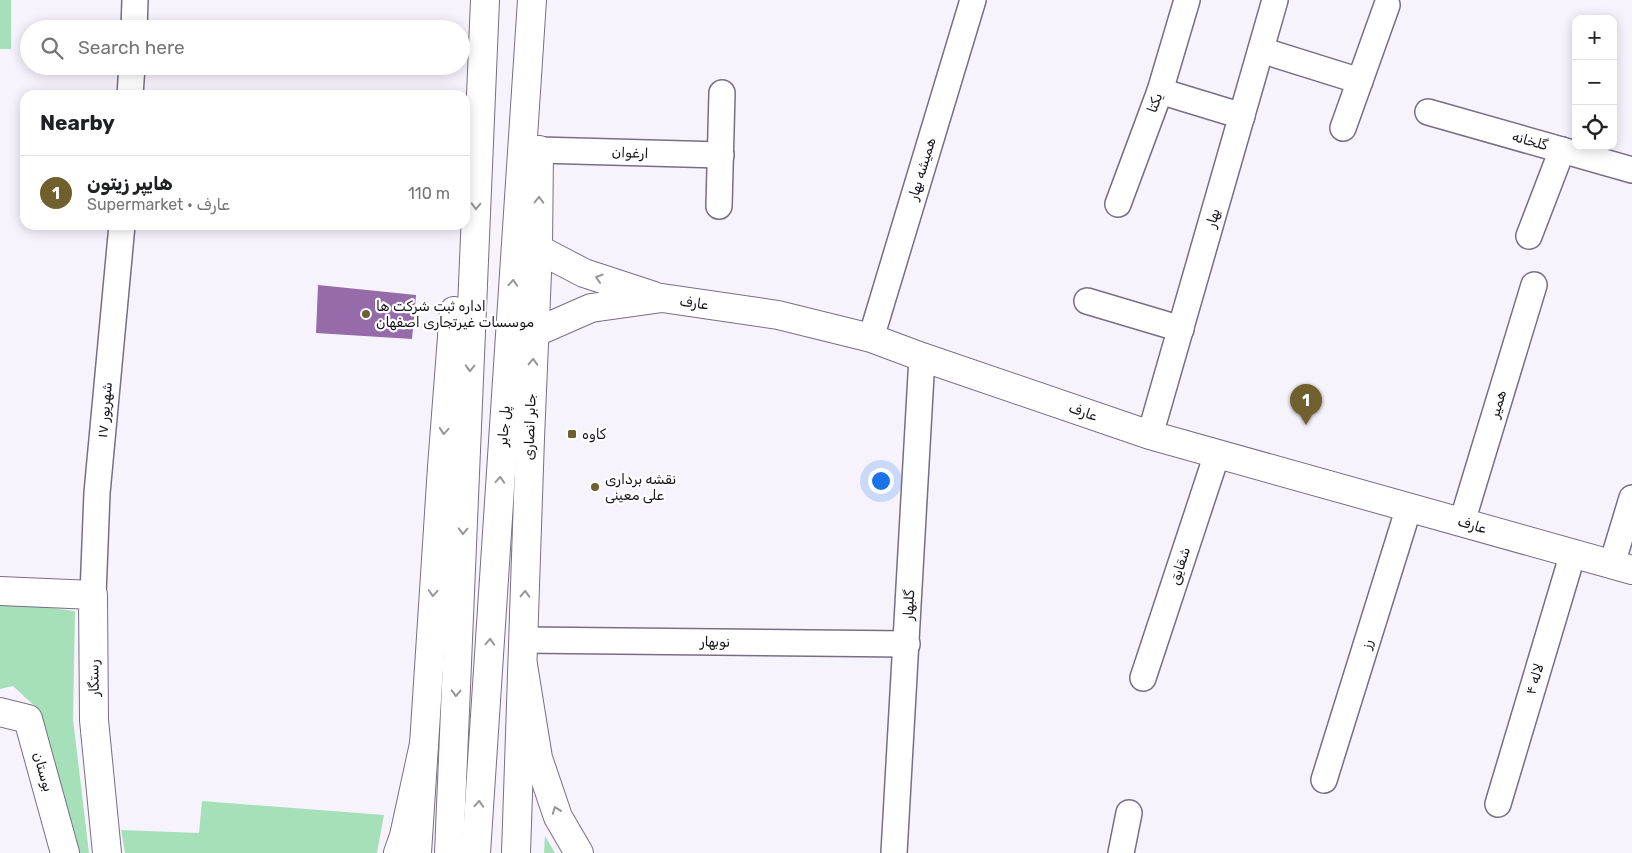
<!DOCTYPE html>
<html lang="en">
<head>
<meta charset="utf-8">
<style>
	body { margin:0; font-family:Rubik,Cairo,sans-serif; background:#f2f2f2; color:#202124 }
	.controls { position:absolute; right:15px; top:15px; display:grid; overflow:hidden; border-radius:10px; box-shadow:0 2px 12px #0003 }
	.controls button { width:45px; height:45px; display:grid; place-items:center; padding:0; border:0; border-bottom:1px solid #e0e0e0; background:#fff; color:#202124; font:25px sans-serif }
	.you { position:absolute; left:880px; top:480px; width:18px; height:18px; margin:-12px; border:4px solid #fff; border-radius:50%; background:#1a73e8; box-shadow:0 0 0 8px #1a73e833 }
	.badge { display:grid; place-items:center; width:32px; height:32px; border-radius:50%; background:#6f602e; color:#fff; font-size:16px; font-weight:700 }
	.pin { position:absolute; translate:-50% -41px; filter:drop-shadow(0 1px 2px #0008) }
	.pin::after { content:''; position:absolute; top:26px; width:18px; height:15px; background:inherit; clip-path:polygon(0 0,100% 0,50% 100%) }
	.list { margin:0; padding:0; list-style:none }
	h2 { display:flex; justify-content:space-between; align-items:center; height:65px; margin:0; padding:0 20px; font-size:21px }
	h2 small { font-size:16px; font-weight:400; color:#757577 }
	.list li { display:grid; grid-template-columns:32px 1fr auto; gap:15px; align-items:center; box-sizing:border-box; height:75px; padding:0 20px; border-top:1px solid #e0e0e0 }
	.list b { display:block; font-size:19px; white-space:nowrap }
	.list p { margin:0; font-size:16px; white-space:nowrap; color:#757577 }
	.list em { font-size:16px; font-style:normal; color:#757577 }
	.icon { flex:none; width:28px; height:28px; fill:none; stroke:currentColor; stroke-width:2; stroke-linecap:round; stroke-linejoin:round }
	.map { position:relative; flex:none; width:1632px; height:853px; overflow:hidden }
	.search { position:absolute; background:#fff; box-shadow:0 2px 12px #0003; left:20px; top:20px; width:450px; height:55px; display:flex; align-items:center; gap:12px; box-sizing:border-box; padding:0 18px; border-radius:28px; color:#757577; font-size:19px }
	.panel { position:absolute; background:#fff; box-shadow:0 2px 12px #0003; left:20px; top:90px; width:450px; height:140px; border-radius:15px }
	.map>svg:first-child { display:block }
	.green { fill:#a6e0b9 }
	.building { fill:#956baa }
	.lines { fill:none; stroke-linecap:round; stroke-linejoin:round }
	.street-casing { stroke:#786e84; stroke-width:28 }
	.secondary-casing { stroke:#786e84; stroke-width:30 }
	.primary-casing { stroke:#786e84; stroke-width:30 }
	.street { stroke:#fff; stroke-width:25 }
	.secondary { stroke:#fff; stroke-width:28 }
	.primary { stroke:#fff; stroke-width:28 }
	.oneway { stroke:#979598 }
	.poi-dot { fill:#6f602e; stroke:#fff; stroke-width:2 }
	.labels { text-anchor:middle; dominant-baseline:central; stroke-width:4.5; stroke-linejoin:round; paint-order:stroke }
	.street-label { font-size:14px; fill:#17131b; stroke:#fff }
	.poi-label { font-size:14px; fill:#17131b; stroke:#fff; text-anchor:start }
</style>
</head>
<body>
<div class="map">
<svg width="1632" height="853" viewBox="0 0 1632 853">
	<rect width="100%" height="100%" fill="#f7f3fd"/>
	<!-- green -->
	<g class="green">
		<rect x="0" y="0" width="11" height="49"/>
		<polygon points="0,604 27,605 75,611 73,719 89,853 74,853 40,711 13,686 0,689"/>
		<polygon points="202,801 384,815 377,853 125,853 121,830 199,833"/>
		<polygon points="545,836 555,853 544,853"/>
	</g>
	<!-- building -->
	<polygon class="building" points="318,285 416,295 412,339 316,333"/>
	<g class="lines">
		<defs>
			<g id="street">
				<polyline points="134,29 135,0"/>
				<polyline points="1261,50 1360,81"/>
				<polyline points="1160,91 1242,116"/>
				<polyline points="130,95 132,66"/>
				<polyline points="1428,112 1632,170"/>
				<polyline points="1343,128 1387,5"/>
				<polyline points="539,150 721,155"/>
				<polyline points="1118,204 1160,91 1187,0"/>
				<polyline points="719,206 722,93"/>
				<polyline points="1529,236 1562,150"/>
				<polyline points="1087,301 1181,329"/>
				<polyline points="871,338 973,0"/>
				<polyline points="1150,435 1275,0"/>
				<polyline points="1462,522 1534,285"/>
				<polyline points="1612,564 1632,498"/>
				<polyline points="93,595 97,493 122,225"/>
				<polyline points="523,640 907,644"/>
				<polyline points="1143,678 1217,454"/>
				<polyline points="1324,780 1409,507"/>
				<polyline points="1498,804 1573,553"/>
				<polyline points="894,853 922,357"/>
				<polyline points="1121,853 1129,813"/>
			</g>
			<g id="secondary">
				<polyline points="538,249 584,273 654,296"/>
				<polyline points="534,333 591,308 662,298 778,315 871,338 922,357 1150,435 1632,570"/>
				<polyline points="0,591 93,595 94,720 107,853"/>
				<polyline points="0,712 28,719 65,853"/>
				<polyline points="417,853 442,467 454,311"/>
				<polyline points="449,853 485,0"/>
				<polyline points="476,853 532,0"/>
				<polyline points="516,853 530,438 538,249 539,150"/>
			</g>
			<g id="primary">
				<polyline points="523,665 538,758 558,817 579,853"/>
				<polyline points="398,853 404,836 424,744"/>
			</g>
		</defs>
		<!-- street casing -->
		<use href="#street" class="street-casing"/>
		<!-- secondary casing -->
		<use href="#secondary" class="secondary-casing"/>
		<!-- primary casing -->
		<use href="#primary" class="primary-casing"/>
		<!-- street -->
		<use href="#street" class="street"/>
		<!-- secondary -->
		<use href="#secondary" class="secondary"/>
		<!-- primary -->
		<use href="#primary" class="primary"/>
	</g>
	<!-- one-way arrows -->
	<defs><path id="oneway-chevron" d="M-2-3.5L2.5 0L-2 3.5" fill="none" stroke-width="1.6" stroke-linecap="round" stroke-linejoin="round" transform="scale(1.25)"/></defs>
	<g class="oneway">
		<use href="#oneway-chevron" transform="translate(539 200) rotate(-89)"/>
		<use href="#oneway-chevron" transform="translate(476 206) rotate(92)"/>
		<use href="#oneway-chevron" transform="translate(599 278) rotate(-162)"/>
		<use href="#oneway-chevron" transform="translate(513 283) rotate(-86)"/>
		<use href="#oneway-chevron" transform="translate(533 362) rotate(-88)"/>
		<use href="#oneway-chevron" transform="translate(470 368) rotate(92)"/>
		<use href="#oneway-chevron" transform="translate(444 431) rotate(95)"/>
		<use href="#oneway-chevron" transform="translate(500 480) rotate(-86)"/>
		<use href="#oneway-chevron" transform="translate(463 531) rotate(92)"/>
		<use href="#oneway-chevron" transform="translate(433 593) rotate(94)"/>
		<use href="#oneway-chevron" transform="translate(525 594) rotate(-88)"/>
		<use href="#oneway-chevron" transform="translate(490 642) rotate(-86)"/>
		<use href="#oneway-chevron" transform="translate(456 693) rotate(92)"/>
		<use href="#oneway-chevron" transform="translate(479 804) rotate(-86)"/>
		<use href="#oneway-chevron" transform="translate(556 810) rotate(-110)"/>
	</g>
	<!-- markers -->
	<g class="poi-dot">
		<circle cx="366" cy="314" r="5"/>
		<rect x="567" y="429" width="10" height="10" rx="2.5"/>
		<circle cx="595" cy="487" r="5"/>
	</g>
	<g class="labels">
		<!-- street labels -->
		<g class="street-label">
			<text transform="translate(1155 103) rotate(-70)">یکتا</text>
			<text transform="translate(1530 141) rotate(16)">گلخانه</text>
			<text transform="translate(630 153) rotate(2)">ارغوان</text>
			<text transform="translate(922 169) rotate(-73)">همیشه بهار</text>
			<text transform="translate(1213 218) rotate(-74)">بهار</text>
			<text transform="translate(694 303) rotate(8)">عارف</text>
			<text transform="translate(1498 404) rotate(-73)">همیر</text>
			<text transform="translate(105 410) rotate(-85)">۱۷ شهریور</text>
			<text transform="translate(1083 412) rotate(19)">عارف</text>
			<text transform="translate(504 426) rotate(-86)">پل جابر</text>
			<text transform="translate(530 427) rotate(-88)">جابر انصاری</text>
			<text transform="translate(1472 525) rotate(16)">عارف</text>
			<text transform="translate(1180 566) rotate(-72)">شقایق</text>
			<text transform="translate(909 605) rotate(-87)">گلبهار</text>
			<text transform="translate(715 642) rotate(1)">نوبهار</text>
			<text transform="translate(1367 644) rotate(-73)">رز</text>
			<text transform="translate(94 678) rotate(-91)">رستگار</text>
			<text transform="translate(1535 679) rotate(-73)">لاله ۴</text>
			<text transform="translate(43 772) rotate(74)">بوستان</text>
		</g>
		<!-- poi labels -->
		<g class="poi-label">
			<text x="376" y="306">اداره ثبت شرکت ها<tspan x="376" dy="16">موسسات غیرتجاری اصفهان</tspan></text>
			<text x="582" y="434">کاوه</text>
			<text x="605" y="479">نقشه برداری<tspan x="605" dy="16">علی معینی</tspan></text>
		</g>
	</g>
</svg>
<div class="controls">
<button>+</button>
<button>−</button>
<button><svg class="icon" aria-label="locate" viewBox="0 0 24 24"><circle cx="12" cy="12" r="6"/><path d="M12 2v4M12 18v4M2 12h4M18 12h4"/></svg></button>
</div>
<div class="you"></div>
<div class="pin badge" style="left:1306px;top:425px">1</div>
<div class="search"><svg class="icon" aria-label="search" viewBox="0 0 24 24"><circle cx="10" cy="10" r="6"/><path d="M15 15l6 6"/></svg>Search here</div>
<section class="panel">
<h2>Nearby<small></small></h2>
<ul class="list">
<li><span class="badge">1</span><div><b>هایپر زیتون</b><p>Supermarket · عارف</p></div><em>110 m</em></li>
</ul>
</section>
</div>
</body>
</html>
